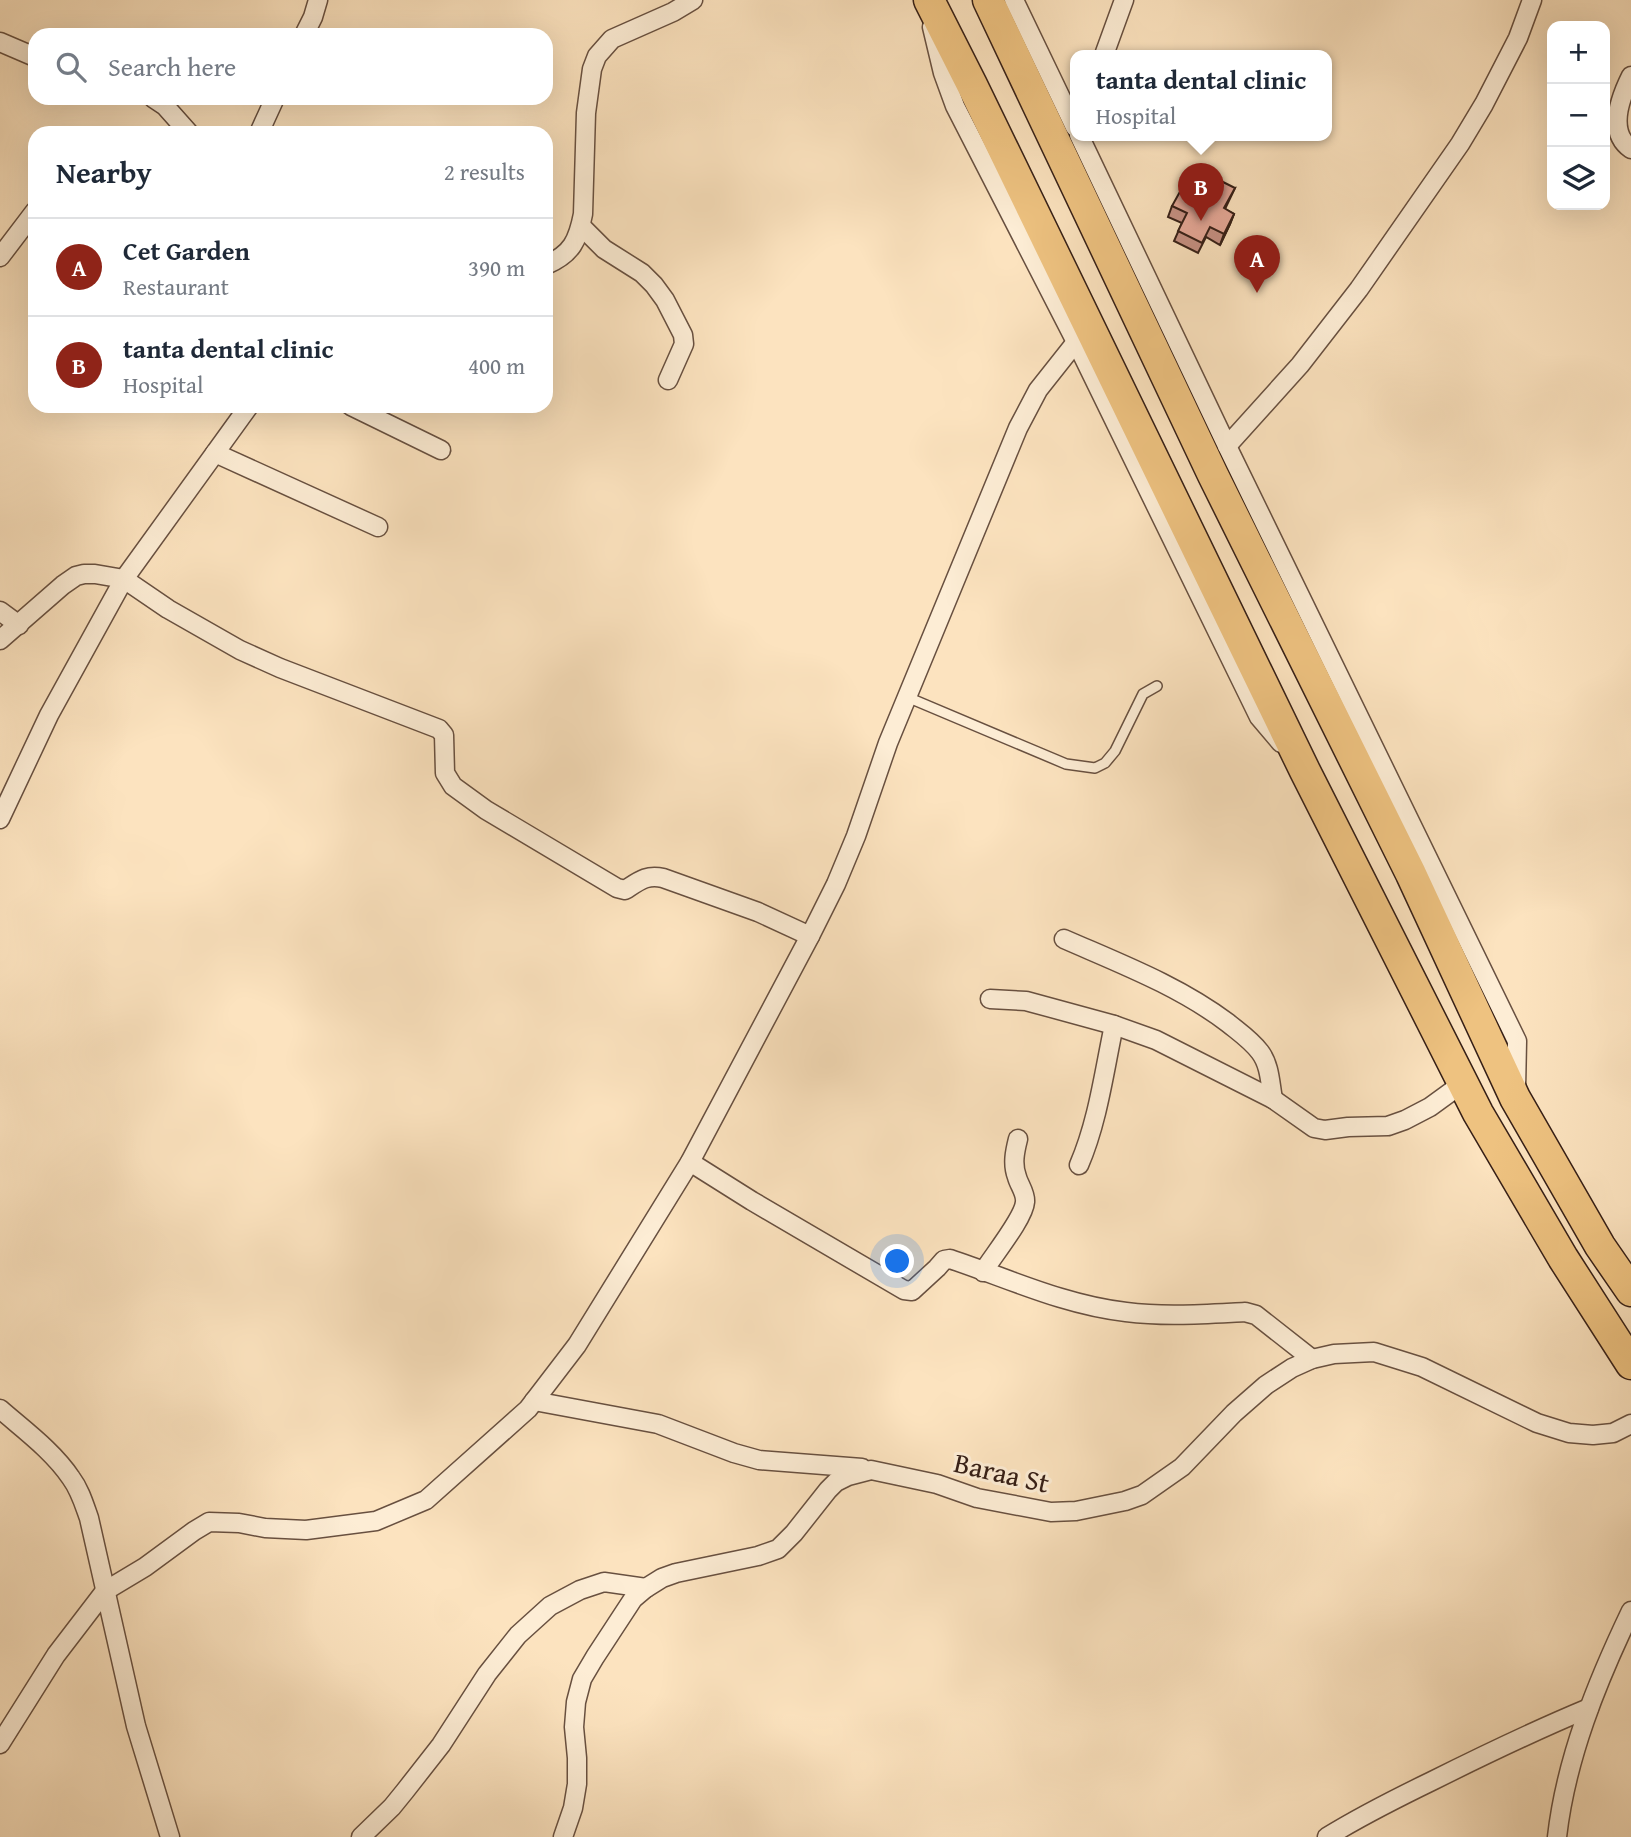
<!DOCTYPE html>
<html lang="en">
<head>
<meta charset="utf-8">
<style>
	body { margin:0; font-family:"Gentium Book Plus",serif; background:#f6f6f7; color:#1f2937 }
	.controls { position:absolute; right:21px; top:21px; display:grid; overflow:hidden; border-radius:14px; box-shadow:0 7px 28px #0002 }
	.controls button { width:63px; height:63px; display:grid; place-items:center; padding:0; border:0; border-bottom:2px solid #e0e1e3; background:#fff; color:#1f2937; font:35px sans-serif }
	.you { position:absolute; left:898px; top:1262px; width:24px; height:24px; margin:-18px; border:5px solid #fff; border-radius:50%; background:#1a73e8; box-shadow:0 0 0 10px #1a73e833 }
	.badge { display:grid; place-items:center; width:46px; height:46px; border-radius:50%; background:#8f2418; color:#fff; font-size:23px; font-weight:700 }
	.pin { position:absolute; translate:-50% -58px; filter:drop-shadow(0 2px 4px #0008) }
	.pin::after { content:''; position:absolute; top:37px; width:24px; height:21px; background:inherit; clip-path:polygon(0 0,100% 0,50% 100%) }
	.popup { position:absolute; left:1070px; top:50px; width:262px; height:91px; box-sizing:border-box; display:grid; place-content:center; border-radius:14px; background:#fff; filter:drop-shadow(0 2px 5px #0005); font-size:23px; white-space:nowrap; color:#747a83 }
	.popup b { font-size:26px; color:#1f2937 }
	.popup::after { content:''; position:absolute; left:50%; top:100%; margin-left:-14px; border:14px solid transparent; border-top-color:#fff }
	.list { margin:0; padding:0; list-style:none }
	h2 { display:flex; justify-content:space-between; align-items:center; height:91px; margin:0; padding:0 28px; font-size:30px }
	h2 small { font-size:23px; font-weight:400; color:#747a83 }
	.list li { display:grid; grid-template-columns:46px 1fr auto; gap:21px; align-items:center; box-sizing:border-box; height:98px; padding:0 28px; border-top:2px solid #e0e1e3 }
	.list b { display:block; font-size:26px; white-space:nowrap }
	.list p { margin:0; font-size:23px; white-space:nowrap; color:#747a83 }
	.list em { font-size:23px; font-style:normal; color:#747a83 }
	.icon { flex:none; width:38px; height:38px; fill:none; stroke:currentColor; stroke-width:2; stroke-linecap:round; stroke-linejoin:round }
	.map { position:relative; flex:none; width:1631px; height:1837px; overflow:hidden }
	.search { position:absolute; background:#fff; box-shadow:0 7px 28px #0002; left:28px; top:28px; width:525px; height:77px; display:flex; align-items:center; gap:18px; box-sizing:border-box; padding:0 24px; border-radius:21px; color:#747a83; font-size:26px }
	.panel { position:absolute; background:#fff; box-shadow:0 7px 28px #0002; left:28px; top:126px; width:525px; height:287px; border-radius:21px }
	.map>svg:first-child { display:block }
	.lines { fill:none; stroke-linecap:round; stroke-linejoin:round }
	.service-casing { stroke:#685040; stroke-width:12 }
	.minor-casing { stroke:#685040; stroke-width:21 }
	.trunk-casing { stroke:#361f16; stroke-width:33 }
	.service { stroke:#fdedd5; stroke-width:9 }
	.minor { stroke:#fdedd5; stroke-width:18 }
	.trunk { stroke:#eec280; stroke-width:30 }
	.wall { fill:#c69083; stroke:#361f16; stroke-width:2 }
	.shaded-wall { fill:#a1766a; stroke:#361f16; stroke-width:2 }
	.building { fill:#e6a898; stroke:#361f16; stroke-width:2 }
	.labels { text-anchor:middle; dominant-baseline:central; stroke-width:6; stroke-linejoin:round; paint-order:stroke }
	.street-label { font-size:28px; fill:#361f16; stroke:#fdedd5 }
</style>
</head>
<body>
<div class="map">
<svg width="1631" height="1837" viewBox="0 0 1631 1837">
	<rect width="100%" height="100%" fill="#fce3bf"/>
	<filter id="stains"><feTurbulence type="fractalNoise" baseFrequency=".00286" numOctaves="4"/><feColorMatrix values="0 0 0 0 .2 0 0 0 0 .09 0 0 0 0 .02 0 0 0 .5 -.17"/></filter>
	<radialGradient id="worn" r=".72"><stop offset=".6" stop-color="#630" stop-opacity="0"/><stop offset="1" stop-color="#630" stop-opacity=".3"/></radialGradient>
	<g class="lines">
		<defs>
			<polyline id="service" points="907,697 1066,764 1095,768 1105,763 1115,751 1143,694 1157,686"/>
			<g id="minor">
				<polyline points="1014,0 1075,127"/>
				<polyline points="932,27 943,73 955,106 1076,342 1259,717 1281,743"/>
				<polyline points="304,35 313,17 318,0"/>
				<polyline points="0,42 35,57"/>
				<polyline points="1104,55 1124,0"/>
				<path d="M 1631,76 C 1620,98 1607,132 1631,149"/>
				<polyline points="153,98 165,106 189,133"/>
				<polyline points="259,133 275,98"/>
				<polyline points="1079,135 1227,446 1517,1041 1516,1089"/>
				<polyline points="581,226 604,249 642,273 654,285 665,300 683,335 684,344 668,380"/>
				<polyline points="0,257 35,211"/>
				<path d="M 546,265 C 572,254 578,240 583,214 L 586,113 L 592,69 L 597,56 L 612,39 L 673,12 L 693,0"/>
				<polyline points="351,406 441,450"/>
				<polyline points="1227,446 1300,365 1359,289 1460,144 1484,104 1518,38 1532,0"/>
				<polyline points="215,453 378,527"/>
				<polyline points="0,611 19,625"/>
				<path d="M 0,640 L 63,585 L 76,576 L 84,574 L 95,574 L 124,579 L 168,609 L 240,650 L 280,668 L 439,729 L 444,735 L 445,773 L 453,786 L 486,810 L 617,888 L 625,890 C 639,881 647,874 663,878 L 758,912 L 810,936"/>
				<polyline points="0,819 49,715 124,579 249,406"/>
				<path d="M 1064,939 C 1121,964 1179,986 1228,1023 C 1239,1032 1251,1040 1260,1052 C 1270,1065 1270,1083 1273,1099"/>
				<polyline points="990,999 1026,1001 1114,1025 1156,1040 1273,1099 1314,1128 1325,1130 1348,1127 1388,1126 1405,1120 1430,1107 1463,1083"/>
				<path d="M 690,1162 L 752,1201 L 904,1290 L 912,1291 L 937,1268 L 944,1260 L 950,1259 C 1007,1278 1064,1305 1126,1312 C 1165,1317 1205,1314 1245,1312 L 1256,1315 L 1312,1359"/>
				<path d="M 1079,1165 C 1098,1121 1104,1072 1114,1025"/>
				<path d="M 983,1272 C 992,1257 1024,1218 1025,1202 C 1026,1193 1019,1185 1017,1177 C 1012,1164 1015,1151 1018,1139"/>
				<polyline points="534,1401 658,1424 734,1453 759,1460 862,1468"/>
				<path d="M 0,1409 C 24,1430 53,1451 71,1478 C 80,1490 84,1504 89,1518 L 136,1726 L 170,1837"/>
				<polyline points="0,1744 56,1655 105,1591 145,1567 194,1531 209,1522 239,1523 265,1528 306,1530 376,1521 426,1500 528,1409 577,1345 690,1162 810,936 836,884 856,836 888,743 1018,428 1038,390 1076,342"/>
				<polyline points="361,1837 392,1807 405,1791 441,1745 487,1674 518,1635 550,1606 580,1590 604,1582 646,1588"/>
				<polyline points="563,1837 573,1808 577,1784 577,1758 574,1727 576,1702 582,1679 595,1657 633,1599 646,1588 662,1578 676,1573 758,1556 778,1549 794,1533 828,1490 836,1482 848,1476 871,1470 937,1484 977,1498 1051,1512 1076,1511 1125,1501 1142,1495 1182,1467 1234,1413 1266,1385 1292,1368 1312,1359 1334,1354 1374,1352 1422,1367 1537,1423 1569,1433 1593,1435 1613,1433 1631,1424"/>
				<path d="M 1327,1837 C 1361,1816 1397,1798 1432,1781 C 1484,1755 1536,1730 1589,1708"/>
				<path d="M 1557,1837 C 1566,1758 1597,1682 1631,1611"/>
			</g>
			<g id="trunk">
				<polyline points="929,0 972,85 1305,771 1478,1113 1563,1258 1631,1364"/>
				<polyline points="988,0 1213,475 1411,874 1515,1098 1600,1246 1631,1291"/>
			</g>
		</defs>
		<!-- service casing -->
		<use href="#service" class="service-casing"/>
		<!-- minor casing -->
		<use href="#minor" class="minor-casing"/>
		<!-- trunk casing -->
		<use href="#trunk" class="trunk-casing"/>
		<!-- service -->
		<use href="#service" class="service"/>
		<!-- minor -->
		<use href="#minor" class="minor"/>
		<!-- trunk -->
		<use href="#trunk" class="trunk"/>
	</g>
	<!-- wall -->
	<polygon class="wall" points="1235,188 1225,209 1234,214 1230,224 1220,245 1206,237 1198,253 1174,241 1182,223 1168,217 1172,206 1198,196"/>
	<!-- shaded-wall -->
	<polygon class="shaded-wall" points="1234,214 1230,224 1220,245 1224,234"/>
	<!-- building -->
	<polygon class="building" points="1209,175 1235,188 1224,208 1234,214 1224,234 1210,227 1202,243 1178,231 1187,213 1172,206 1182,188 1198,196"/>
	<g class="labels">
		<!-- street labels -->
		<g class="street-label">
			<text transform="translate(1002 1472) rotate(13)">Baraa St</text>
		</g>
	</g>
	<rect width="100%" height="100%" filter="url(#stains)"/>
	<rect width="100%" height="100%" fill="url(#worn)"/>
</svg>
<div class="controls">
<button>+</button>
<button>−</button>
<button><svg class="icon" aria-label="layers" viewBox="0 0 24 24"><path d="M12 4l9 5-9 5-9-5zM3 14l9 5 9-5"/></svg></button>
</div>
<div class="you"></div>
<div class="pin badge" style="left:1257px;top:293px">A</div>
<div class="pin badge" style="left:1201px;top:221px">B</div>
<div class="popup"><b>tanta dental clinic</b>Hospital</div>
<div class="search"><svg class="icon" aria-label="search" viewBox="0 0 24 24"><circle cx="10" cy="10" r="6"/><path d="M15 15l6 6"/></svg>Search here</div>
<section class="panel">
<h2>Nearby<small>2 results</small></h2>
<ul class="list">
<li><span class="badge">A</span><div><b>Cet Garden</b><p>Restaurant</p></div><em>390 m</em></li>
<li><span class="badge">B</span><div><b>tanta dental clinic</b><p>Hospital</p></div><em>400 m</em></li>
</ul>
</section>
</div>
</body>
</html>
